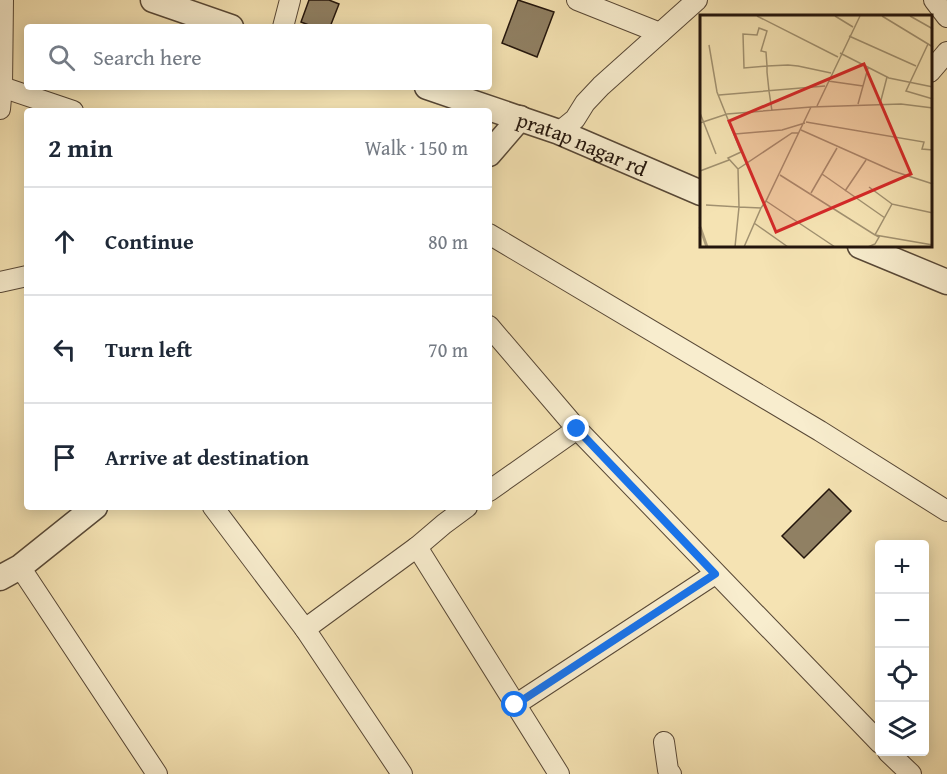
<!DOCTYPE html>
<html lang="en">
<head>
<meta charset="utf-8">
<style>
	body { margin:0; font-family:"Gentium Book Plus",serif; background:#f2f2f3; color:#1f2937 }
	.controls { position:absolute; right:18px; bottom:18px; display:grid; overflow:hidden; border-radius:6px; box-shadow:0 3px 15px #0003 }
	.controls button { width:54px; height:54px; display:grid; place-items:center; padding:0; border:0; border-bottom:2px solid #e0e1e3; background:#fff; color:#1f2937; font:30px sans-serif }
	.stop { position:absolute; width:18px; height:18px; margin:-14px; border:4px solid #1a73e8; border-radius:50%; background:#fff }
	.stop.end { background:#1a73e8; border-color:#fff; box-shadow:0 2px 6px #0008 }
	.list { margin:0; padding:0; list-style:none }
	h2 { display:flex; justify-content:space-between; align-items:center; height:78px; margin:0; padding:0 24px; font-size:26px }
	h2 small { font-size:20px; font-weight:400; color:#747a83 }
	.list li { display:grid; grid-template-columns:39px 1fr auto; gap:18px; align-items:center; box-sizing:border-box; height:108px; padding:0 24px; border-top:2px solid #e0e1e3 }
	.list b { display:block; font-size:22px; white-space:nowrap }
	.list em { font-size:20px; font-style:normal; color:#747a83 }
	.icon { flex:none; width:33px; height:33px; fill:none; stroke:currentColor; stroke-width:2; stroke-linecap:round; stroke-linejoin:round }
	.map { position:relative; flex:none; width:947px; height:774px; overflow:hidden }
	.search { position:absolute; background:#fff; box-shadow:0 3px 15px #0003; left:24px; top:24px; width:468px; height:66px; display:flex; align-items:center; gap:15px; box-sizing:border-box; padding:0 21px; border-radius:6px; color:#747a83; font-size:22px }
	.panel { position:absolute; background:#fff; box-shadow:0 3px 15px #0003; left:24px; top:108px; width:468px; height:402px; border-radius:6px }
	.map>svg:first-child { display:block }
	.building { fill:#908063; stroke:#23150c; stroke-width:1.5 }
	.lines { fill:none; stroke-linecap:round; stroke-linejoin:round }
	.minor-casing { stroke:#584836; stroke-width:22 }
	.tertiary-casing { stroke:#584836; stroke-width:27 }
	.minor { stroke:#f8edce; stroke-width:20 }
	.tertiary { stroke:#f8edce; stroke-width:24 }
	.route { stroke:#1a73e8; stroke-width:8 }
	.labels { text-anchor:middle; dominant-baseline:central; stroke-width:4.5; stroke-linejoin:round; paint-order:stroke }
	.street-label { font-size:21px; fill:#23150c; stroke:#f8edce }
	.inset-river { fill:none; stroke:#ae9d7a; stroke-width:3 }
	.inset-road { fill:none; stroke:#a19170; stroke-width:1.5 }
	.view { fill:#d62828; fill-opacity:0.15; stroke:#d62828; stroke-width:3 }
	.inset-edge { fill:none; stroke:#23150c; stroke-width:3 }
</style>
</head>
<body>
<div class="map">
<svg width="947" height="774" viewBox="0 0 947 774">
	<rect width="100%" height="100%" fill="#f5e3b3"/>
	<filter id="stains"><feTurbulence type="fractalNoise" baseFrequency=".00333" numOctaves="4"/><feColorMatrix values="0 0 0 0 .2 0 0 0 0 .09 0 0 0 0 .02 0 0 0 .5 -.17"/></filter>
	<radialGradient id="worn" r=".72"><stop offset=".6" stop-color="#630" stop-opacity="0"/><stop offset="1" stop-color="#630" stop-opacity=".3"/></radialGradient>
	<!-- building -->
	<g class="building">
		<polygon points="309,0 329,0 339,4 330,27 314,27 301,22"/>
		<polygon points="518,0 554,12 537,57 502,43"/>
		<polygon points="829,489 851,511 804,558 782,536"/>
	</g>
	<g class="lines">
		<defs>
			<g id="minor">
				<polyline points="577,0 660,33"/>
				<polyline points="934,0 947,17"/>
				<polyline points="283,27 290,0"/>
				<polyline points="930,72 947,52"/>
				<polyline points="2,87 73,111"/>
				<polyline points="0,109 2,87 3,0"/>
				<polyline points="559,132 575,119 585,103 601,86 697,0"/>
				<polyline points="489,234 820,431 947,511"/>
				<polyline points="0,282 27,276"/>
				<polyline points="489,326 577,429 880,743"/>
				<polyline points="489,491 577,429"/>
				<polyline points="213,507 305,629 402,774"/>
				<polyline points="417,547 559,774"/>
				<polyline points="20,567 157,774"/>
				<polyline points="305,629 417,547 444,524 467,507"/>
				<polyline points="515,705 715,574"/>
				<polyline points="664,742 668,770 671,774"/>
				<polyline points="888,752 911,774"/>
			</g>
			<g id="tertiary">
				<polyline points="153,0 231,27"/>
				<path id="s1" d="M 427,87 L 559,132 L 701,193"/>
				<polyline points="489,154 520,118"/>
				<polyline points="860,246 947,282"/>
				<polyline points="0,578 20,567 95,507"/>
			</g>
		</defs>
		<!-- minor casing -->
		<use href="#minor" class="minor-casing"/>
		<!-- tertiary casing -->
		<use href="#tertiary" class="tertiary-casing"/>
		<!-- minor -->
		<use href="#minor" class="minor"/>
		<!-- tertiary -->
		<use href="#tertiary" class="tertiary"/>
	</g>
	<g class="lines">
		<!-- route -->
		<polyline class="route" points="515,705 715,574 577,429"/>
	</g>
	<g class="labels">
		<!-- street labels -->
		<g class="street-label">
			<text stroke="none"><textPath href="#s1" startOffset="165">pratap nagar rd</textPath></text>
		</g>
	</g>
	<!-- overview -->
	<g transform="translate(700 15)">
		<rect width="232" height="232" fill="#f5e3b3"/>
		<path class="inset-river" d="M 0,212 L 7,232"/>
		<path class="inset-road" d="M 57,1 L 138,42M 135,1 L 153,12M 182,1 L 233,32M 210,1 L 233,14M 149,21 L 216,51M 228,29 L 206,76 L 233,84M 140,38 L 189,63 L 233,72M 128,66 L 163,71M 19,80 L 125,71M 158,89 L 168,53M 180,89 L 187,62M 117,91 L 160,1M 72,96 L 69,76 L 67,57 L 67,51 L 66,37 L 61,36 L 67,16 L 59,13 L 57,20 L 43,19 L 44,53 L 67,51 L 88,50 L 98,51 L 131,58M 0,98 L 16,139M 106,107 L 224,127 L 222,134 L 233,135M 0,108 L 27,99 L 111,92 L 201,89 L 233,93M 101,115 L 193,156 L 233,169M 35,119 L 82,115 L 105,108M 38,154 L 92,118 L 99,118M 0,156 L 29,145M 122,159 L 185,203M 80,160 L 175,220 L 233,230M 169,172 L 192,189M 145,176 L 166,145M 111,178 L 137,133M 66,186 L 135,232M 6,190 L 39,192 L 38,154 L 28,143 L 41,137 L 17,77 L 9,30M 54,208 L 88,232M 35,232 L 39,192 L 61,193 L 66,186 L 111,92M 44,232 L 61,193M 168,232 L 175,229 L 179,222 L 175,220 L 192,189 L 233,198"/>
		<path class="view" d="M 164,49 L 211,159 L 76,217 L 29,106 Z"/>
		<rect width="232" height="232" class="inset-edge"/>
	</g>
	<rect width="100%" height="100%" filter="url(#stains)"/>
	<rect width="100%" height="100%" fill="url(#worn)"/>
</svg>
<div class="controls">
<button>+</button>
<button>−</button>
<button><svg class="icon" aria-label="locate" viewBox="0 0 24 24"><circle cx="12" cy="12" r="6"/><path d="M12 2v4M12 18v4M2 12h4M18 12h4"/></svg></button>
<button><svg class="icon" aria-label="layers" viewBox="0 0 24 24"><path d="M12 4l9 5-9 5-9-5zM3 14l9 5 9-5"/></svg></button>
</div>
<div class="stop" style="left:515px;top:705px"></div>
<div class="stop end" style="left:577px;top:429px"></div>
<div class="search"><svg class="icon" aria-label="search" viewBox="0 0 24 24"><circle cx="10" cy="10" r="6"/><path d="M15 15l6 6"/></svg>Search here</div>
<section class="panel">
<h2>2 min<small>Walk · 150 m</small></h2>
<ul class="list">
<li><svg class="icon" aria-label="ahead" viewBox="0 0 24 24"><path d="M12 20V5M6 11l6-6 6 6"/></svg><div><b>Continue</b></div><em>80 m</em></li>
<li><svg class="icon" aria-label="left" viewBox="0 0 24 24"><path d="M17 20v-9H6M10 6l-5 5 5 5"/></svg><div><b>Turn left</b></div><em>70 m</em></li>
<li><svg class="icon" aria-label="arrive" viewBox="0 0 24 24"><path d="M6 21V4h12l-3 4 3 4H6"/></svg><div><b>Arrive at destination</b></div></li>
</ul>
</section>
</div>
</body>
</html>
